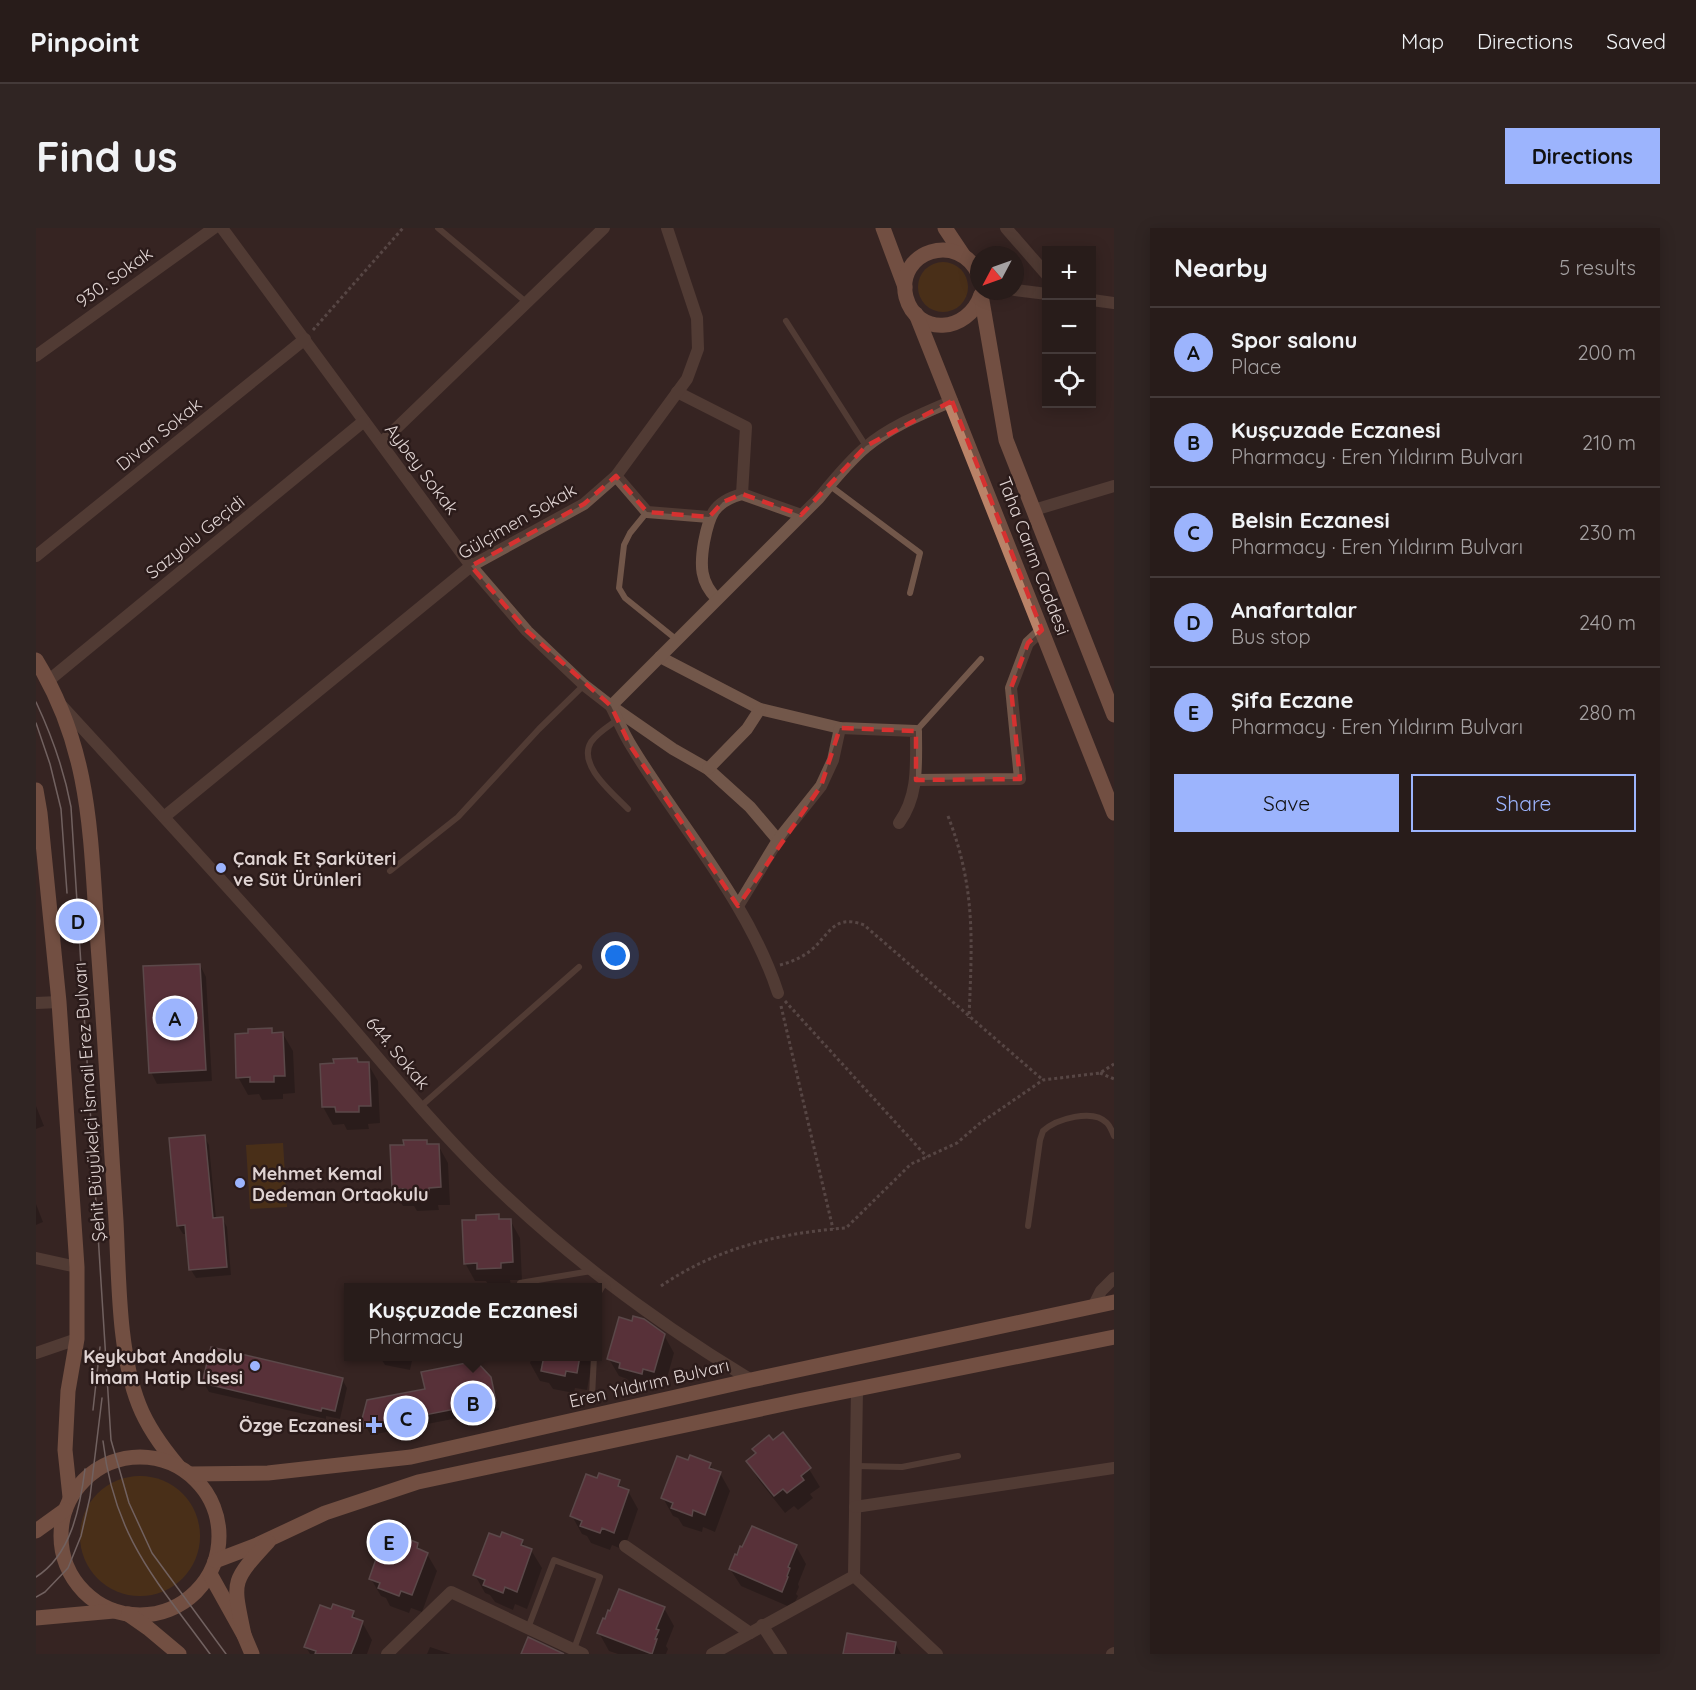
<!DOCTYPE html>
<html lang="en">
<head>
<meta charset="utf-8">
<style>
	body { margin:0; font-family:Quicksand,sans-serif; background:#302523; color:#f1f3f6 }
	.controls { position:absolute; right:18px; top:18px; display:grid; overflow:hidden; border-radius:0px; box-shadow:0 3px 15px #0003 }
	.controls button { width:54px; height:54px; display:grid; place-items:center; padding:0; border:0; border-bottom:2px solid #443a39; background:#281c1a; color:#f1f3f6; font:30px sans-serif }
	.compass { position:absolute; left:934px; top:18px; width:54px; height:54px; border-radius:50%; background:#281c1a; box-shadow:0 3px 15px #0003; rotate:229deg }
	.you { position:absolute; left:580px; top:728px; width:21px; height:21px; margin:-15px; border:4px solid #fff; border-radius:50%; background:#1a73e8; box-shadow:0 0 0 9px #1a73e833 }
	.badge { display:grid; place-items:center; width:39px; height:39px; border-radius:50%; background:#9cb4fd; color:#111; font-size:20px; font-weight:700 }
	.pin { position:absolute; translate:-50% -50%; border:3px solid #fff; box-shadow:0 2px 6px #0006 }
	.popup { position:absolute; left:308px; top:1055px; width:258px; height:78px; box-sizing:border-box; display:grid; place-content:center; border-radius:0px; background:#281c1a; filter:drop-shadow(0 2px 4px #0005); font-size:20px; white-space:nowrap; color:#a5a1a2 }
	.popup b { font-size:22px; color:#f1f3f6 }
	.popup::after { content:''; position:absolute; left:50%; top:100%; margin-left:-12px; border:12px solid transparent; border-top-color:#281c1a }
	.list { margin:0; padding:0; list-style:none }
	h2 { display:flex; justify-content:space-between; align-items:center; height:78px; margin:0; padding:0 24px; font-size:26px }
	h2 small { font-size:20px; font-weight:400; color:#a5a1a2 }
	.list li { display:grid; grid-template-columns:39px 1fr auto; gap:18px; align-items:center; box-sizing:border-box; height:90px; padding:0 24px; border-top:2px solid #443a39 }
	.list b { display:block; font-size:22px; white-space:nowrap }
	.list p { margin:0; font-size:20px; white-space:nowrap; color:#a5a1a2 }
	.list em { font-size:20px; font-style:normal; color:#a5a1a2 }
	.actions { display:flex; gap:12px; padding:18px 24px }
	.actions a { flex:1; padding:14px 0; border:2px solid #9cb4fd; border-radius:0px; text-align:center; font-size:21px; color:#9cb4fd }
	.actions .main { background:#9cb4fd; color:#111 }
	.icon { flex:none; width:33px; height:33px; fill:none; stroke:currentColor; stroke-width:2; stroke-linecap:round; stroke-linejoin:round }
	.map { position:relative; flex:none; width:1078px; height:1426px; overflow:hidden; border-radius:0px }
	header { display:flex; align-items:center; gap:36px; box-sizing:border-box; height:84px; padding:0 30px; background:#281c1a; border-bottom:2px solid #443a39 }
	header strong { font-size:28px }
	nav { display:flex; gap:33px; margin-inline-start:auto; font-size:21px }
	.intro { display:flex; align-items:center; justify-content:space-between; box-sizing:border-box; height:144px; padding:0 36px }
	h1 { margin:0; font-size:42px }
	.button { padding:15px 27px; border-radius:0px; background:#9cb4fd; color:#111; font-size:21px; font-weight:700 }
	main { display:flex; gap:36px; padding:0 36px }
	aside { flex:1; background:#281c1a; border-radius:0px; box-shadow:0 3px 15px #0003 }
	.map>svg:first-child { display:block }
	.green { fill:#613d0c }
	.shadow { fill:#0007 }
	.building { fill:#824155; stroke:#877378; stroke-width:1.5 }
	.lines { fill:none; stroke-linecap:round; stroke-linejoin:round }
	.path { stroke:#7e6f6e; stroke-width:3; stroke-dasharray:3 3; stroke-linecap:butt }
	.lane { stroke:#72574a; stroke-width:6 }
	.street { stroke:#72574a; stroke-width:12 }
	.primary { stroke:#ba8368; stroke-width:15 }
	.tram { stroke:#b8abaa; stroke-width:1.5 }
	.marked { fill:none; stroke:#d63130; stroke-width:4.5; stroke-dasharray:12 8; stroke-linejoin:round }
	.poi-dot { fill:#9cb4fd; stroke:#2b1b1a; stroke-width:2 }
	.labels { text-anchor:middle; dominant-baseline:central; stroke-width:5; stroke-linejoin:round; paint-order:stroke }
	.street-label { font-size:18px; fill:#dfd3d2; stroke:#2b1b1a }
	.poi-label { font-size:18px; font-weight:bold; fill:#dfd3d2; stroke:#2b1b1a; text-anchor:start }
</style>
</head>
<body>
<header>
<strong>Pinpoint</strong>
<nav><a>Map</a><a>Directions</a><a>Saved</a></nav>
</header>
<div class="intro"><h1>Find us</h1><a class="button">Directions</a></div>
<main>
<div class="map">
<svg width="1078" height="1426" viewBox="0 0 1078 1426">
	<rect width="100%" height="100%" fill="#362523"/>
	<!-- green -->
	<g class="green">
		<circle cx="907" cy="59" r="25"/>
		<polygon points="247,915 251,979 214,981 210,917"/>
		<circle cx="104" cy="1308" r="60"/>
	</g>
	<!-- shadow -->
	<g class="shadow">
		<polygon points="164,737 170,749 176,853 121,856 115,844"/>
		<polygon points="235,802 237,806 247,806 257,823 259,865 247,866 247,871 226,872 223,866 212,867 202,849"/>
		<polygon points="323,836 332,836 342,853 344,895 332,896 333,901 311,902 308,896 297,897 287,879"/>
		<polygon points="0,878 8,898 0,901"/>
		<polygon points="168,908 173,917 180,991 186,990 191,999 195,1047 160,1050 155,1042 151,1006 147,1006 142,998"/>
		<polygon points="390,913 393,918 402,917 412,935 414,977 402,977 403,982 381,983 378,978 367,978 357,961 369,918"/>
		<polygon points="0,976 7,994 0,997"/>
		<polygon points="462,988 465,992 474,992 484,1010 486,1052 474,1052 475,1057 453,1058 450,1053 439,1053 429,1035 441,993"/>
		<polygon points="628,1107 638,1125 628,1161 617,1158 616,1163 595,1157 591,1151 583,1148 573,1131"/>
		<polygon points="377,1128 374,1142 349,1137 344,1129"/>
		<polygon points="382,1128 404,1128 403,1132"/>
		<polygon points="496,1128 557,1128 551,1162 539,1160 538,1165 517,1161 513,1155 504,1153 494,1135"/>
		<polygon points="453,1150 460,1181 462,1180 458,1158 463,1182 335,1207 330,1199 328,1191"/>
		<polygon points="306,1151 311,1160 304,1191 290,1188 290,1191 173,1164 168,1155"/>
		<polygon points="721,1226 773,1241 784,1259 774,1266 777,1270 762,1282 758,1278 749,1285 722,1251 712,1233"/>
		<polygon points="653,1234 674,1236 678,1243 684,1245 694,1263 679,1304 667,1299 666,1304 647,1298 642,1290 637,1288 627,1270"/>
		<polygon points="562,1252 582,1254 587,1261 592,1263 602,1281 588,1322 576,1317 574,1322 555,1315 551,1308 546,1306 536,1288"/>
		<polygon points="486,1313 490,1320 495,1322 506,1340 491,1381 479,1376 477,1382 459,1374 454,1367 449,1365 439,1347"/>
		<polygon points="361,1315 381,1316 386,1324 391,1326 401,1343 386,1384 375,1380 373,1385 354,1378 350,1370 345,1368 335,1351"/>
		<polygon points="760,1318 770,1336 762,1356 763,1359 760,1366 762,1368 756,1380 705,1358 694,1341"/>
		<polygon points="628,1380 638,1398 630,1418 632,1421 630,1426 582,1426 573,1423 563,1405"/>
		<polygon points="317,1385 321,1392 326,1394 336,1412 331,1426 274,1426 270,1419"/>
		<polygon points="813,1406 859,1415 865,1426 809,1426"/>
		<polygon points="394,1419 415,1426 391,1426"/>
	</g>
	<!-- building -->
	<g class="building">
		<polygon points="164,736 170,842 113,845 107,738"/>
		<polygon points="236,800 236,805 247,804 249,848 238,848 238,854 214,854 214,849 200,850 199,806 212,805 212,801"/>
		<polygon points="321,830 322,834 333,834 335,878 323,878 323,884 300,884 299,879 286,879 284,836 298,835 297,831"/>
		<polygon points="169,907 177,990 187,989 191,1039 153,1042 149,997 141,998 133,910"/>
		<polygon points="367,912 391,912 391,916 403,916 405,959 393,960 393,965 369,966 369,961 356,961 354,917 368,917"/>
		<polygon points="463,986 463,991 475,991 477,1034 465,1035 465,1040 441,1041 441,1035 428,1036 426,992 440,992 440,987"/>
		<polygon points="597,1088 608,1091 629,1106 618,1144 607,1141 606,1146 583,1140 584,1135 571,1131 583,1089 596,1093"/>
		<polygon points="175,1119 307,1150 299,1183 286,1180 285,1183 166,1155"/>
		<polygon points="508,1128 544,1128 541,1145 530,1143 529,1148 505,1143"/>
		<polygon points="440,1133 455,1149 460,1173 328,1199 326,1191 331,1172 389,1161 385,1144"/>
		<polygon points="747,1204 775,1240 765,1248 768,1252 751,1265 747,1261 738,1268 710,1233 720,1225 716,1221 733,1207 737,1212"/>
		<polygon points="654,1227 675,1235 673,1240 685,1244 669,1287 657,1282 656,1288 635,1280 637,1275 625,1270 641,1228 652,1232"/>
		<polygon points="563,1245 584,1252 582,1258 593,1262 578,1305 566,1300 564,1305 544,1298 546,1293 534,1288 550,1246 561,1250"/>
		<polygon points="716,1298 761,1317 752,1339 754,1340 751,1348 752,1349 746,1364 693,1341 699,1326 701,1327 704,1318 706,1319"/>
		<polygon points="466,1304 487,1312 485,1317 496,1321 481,1364 469,1359 467,1365 447,1357 449,1352 437,1347 453,1305 464,1309"/>
		<polygon points="362,1307 382,1315 381,1320 392,1325 376,1367 365,1363 363,1368 342,1360 344,1355 333,1351 348,1308 360,1313"/>
		<polygon points="583,1361 629,1379 620,1401 623,1402 619,1411 621,1411 616,1426 561,1405 567,1390 569,1391 572,1382 574,1383"/>
		<polygon points="297,1376 318,1383 316,1389 327,1393 321,1411 315,1426 279,1426 280,1423 268,1419 284,1377 295,1381"/>
		<polygon points="811,1405 860,1414 858,1426 807,1426"/>
		<polygon points="492,1409 528,1426 485,1426"/>
	</g>
	<g class="lines">
		<!-- path -->
		<g class="path">
			<polyline points="277,102 367,0"/>
			<path d="M 912,588 C 940,661 936,713 933,790"/>
			<path d="M 744,737 C 755,734 765,730 774,723 C 793,708 797,685 828,697 L 1007,852"/>
			<polyline points="749,773 891,929"/>
			<polyline points="745,778 797,1001"/>
			<polyline points="1064,845 1078,851"/>
			<path d="M 625,1058 C 680,1020 744,1005 810,1000 L 875,936 L 921,915 L 943,896 L 1007,852 L 1064,845 L 1078,836"/>
		</g>
		<!-- lane -->
		<g class="lane">
			<polyline points="402,0 490,74"/>
			<polyline points="750,93 830,218"/>
			<polyline points="793,257 884,325 874,365"/>
			<polyline points="611,284 594,305 588,317 583,360 589,370 641,412"/>
			<path d="M 581,492 C 573,498 561,505 555,514 C 541,537 577,565 592,581"/>
			<polyline points="880,503 945,431"/>
			<polyline points="354,643 422,589 503,501 548,457"/>
			<polyline points="384,879 543,739"/>
			<path d="M 992,998 L 1004,912 L 1007,903 C 1020,891 1057,880 1071,895 C 1074,898 1076,903 1078,908"/>
			<polyline points="484,1055 555,1043"/>
			<polyline points="562,1066 569,1054"/>
			<polyline points="556,1169 558,1128"/>
			<polyline points="820,1238 866,1239 922,1228"/>
			<polyline points="492,1400 518,1332 564,1349 538,1421"/>
		</g>
		<!-- street -->
		<g class="street">
			<polyline points="186,0 435,338 491,403 548,457 575,478 637,521 672,541 714,579 742,612"/>
			<polyline points="970,0 1011,47"/>
			<polyline points="979,62 1011,66"/>
			<polyline points="1056,72 1078,75"/>
			<polyline points="0,128 178,0"/>
			<polyline points="641,164 710,199 706,266"/>
			<polyline points="345,215 568,0"/>
			<polyline points="580,248 611,284 673,289"/>
			<polyline points="998,282 1078,258"/>
			<polyline points="0,328 269,111"/>
			<path d="M 681,371 C 664,354 664,337 668,314 C 673,288 677,274 706,266 L 765,287"/>
			<path d="M 624,429 L 724,481 L 804,500 L 880,503 C 880,536 883,567 863,595"/>
			<polyline points="12,453 328,193"/>
			<path d="M 26,478 C 114,574 202,669 287,766 C 341,827 391,891 449,948 C 529,1027 618,1093 715,1152"/>
			<polyline points="672,541 711,501 724,481"/>
			<polyline points="880,552 984,551 975,460 992,415 1006,402"/>
			<polyline points="128,589 435,338 548,276 580,248 651,151 662,121 661,90 631,0"/>
			<polyline points="702,678 742,612 785,558 797,532 804,500"/>
			<path d="M 742,765 C 712,673 645,600 596,519 C 588,507 582,492 575,478 L 783,270 C 798,252 812,234 830,219 C 855,198 886,186 916,173"/>
			<polyline points="0,775 23,774"/>
			<polyline points="0,1030 41,1039"/>
			<polyline points="1057,1079 1065,1063 1078,1050"/>
			<polyline points="0,1125 41,1111"/>
			<polyline points="821,1161 818,1348 901,1426"/>
			<polyline points="819,1279 1078,1240"/>
			<polyline points="589,1318 714,1405"/>
			<polyline points="726,1397 745,1426"/>
			<polyline points="351,1426 415,1364 547,1426"/>
			<polyline points="676,1426 818,1348"/>
			<polyline points="1076,1426 1078,1425"/>
		</g>
		<!-- primary -->
		<g class="primary">
			<polyline points="847,0 869,59"/>
			<polyline points="909,0 927,27"/>
			<path d="M 943,47 C 923,2 859,23 870,69 C 881,109 932,105 945,67"/>
			<polyline points="945,67 970,212 1078,487"/>
			<polyline points="880,86 1078,585"/>
			<path d="M 0,432 C 57,525 54,612 62,717 C 69,809 74,901 80,993 C 83,1050 82,1124 103,1177 C 112,1200 126,1219 142,1238"/>
			<polyline points="0,562 4,585 23,774 41,1039 41,1111 32,1163 29,1222 34,1269"/>
			<circle cx="104" cy="1308" r="79"/>
			<polyline points="154,1246 232,1245 375,1229 715,1152 1078,1074"/>
			<polyline points="0,1303 29,1282"/>
			<polyline points="179,1333 221,1317 289,1285 382,1254 762,1173 1078,1109"/>
			<polyline points="174,1346 208,1407 216,1426"/>
			<polyline points="92,1386 112,1400 143,1426"/>
			<polyline points="0,1390 78,1383"/>
			<path d="M 208,1407 C 197,1353 194,1355 232,1314"/>
		</g>
		<!-- tram -->
		<g class="tram">
			<path d="M 0,474 C 16,508 28,542 35,579 L 75,1212 L 93,1275 L 116,1325 L 190,1426"/>
			<polyline points="0,495 14,536 25,581 31,665"/>
			<polyline points="57,1182 64,1119"/>
			<path d="M 67,1213 C 78,1309 120,1352 174,1426"/>
			<path d="M 0,1349 C 35,1327 44,1280 49,1241"/>
			<polyline points="0,1369 9,1364 32,1340 45,1308 54,1269 66,1170"/>
		</g>
	</g>
	<!-- marked area -->
	<path d="M0 0H1078V1426H0ZM 916,173 L 1006,402 L 992,415 L 975,460 L 984,551 L 880,552 L 880,503 L 804,500 L 785,558 L 702,678 L 595,519 L 575,478 L 491,403 L 435,338 L 548,276 L 580,248 L 611,284 L 673,289 L 687,274 L 706,266 L 765,287 L 830,218 Z" fill="#362523" fill-opacity=".55" fill-rule="evenodd"/>
	<path class="marked" d="M 916,173 L 1006,402 L 992,415 L 975,460 L 984,551 L 880,552 L 880,503 L 804,500 L 785,558 L 702,678 L 595,519 L 575,478 L 491,403 L 435,338 L 548,276 L 580,248 L 611,284 L 673,289 L 687,274 L 706,266 L 765,287 L 830,218 Z"/>
	<!-- markers -->
	<g class="poi-dot">
		<circle cx="185" cy="640" r="6"/>
		<circle cx="204" cy="955" r="6"/>
		<circle cx="219" cy="1138" r="6"/>
		<path d="M335 1188h6v6h6v6h-6v6h-6v-6h-6v-6h6z"/>
	</g>
	<g class="labels">
		<!-- street labels -->
		<g class="street-label">
			<text transform="translate(78 49) rotate(-36)">930. Sokak</text>
			<text transform="translate(123 206) rotate(-39)">Divan Sokak</text>
			<text transform="translate(386 241) rotate(53)">Aybey Sokak</text>
			<text transform="translate(481 293) rotate(-30)">Gülçimen Sokak</text>
			<text transform="translate(159 309) rotate(-39)">Sazyolu Geçidi</text>
			<text transform="translate(998 328) rotate(69)">Taha Carım Caddesi</text>
			<text transform="translate(362 825) rotate(50)">644. Sokak</text>
			<text transform="translate(53 874) rotate(-94)">Şehit Büyükelçi İsmail Erez Bulvarı</text>
			<text transform="translate(613 1155) rotate(-13)">Eren Yıldırım Bulvarı</text>
		</g>
		<!-- poi labels -->
		<g class="poi-label">
			<text x="197" y="630">Çanak Et Şarküteri<tspan x="197" dy="21">ve Süt Ürünleri</tspan></text>
			<text x="216" y="945">Mehmet Kemal<tspan x="216" dy="21">Dedeman Ortaokulu</tspan></text>
			<text x="207" y="1128" text-anchor="end">Keykubat Anadolu<tspan x="207" dy="21">İmam Hatip Lisesi</tspan></text>
			<text x="326" y="1197" text-anchor="end">Özge Eczanesi</text>
		</g>
	</g>
</svg>
<div class="controls">
<button>+</button>
<button>−</button>
<button><svg class="icon" aria-label="locate" viewBox="0 0 24 24"><circle cx="12" cy="12" r="6"/><path d="M12 2v4M12 18v4M2 12h4M18 12h4"/></svg></button>
</div>
<svg class="compass" viewBox="-18 -18 36 36"><path d="M0-13l5 13h-10z" fill="#e53935"/><path d="M0 13l5-13h-10z" fill="#a5a1a2"/></svg>
<div class="you"></div>
<div class="pin badge" style="left:139px;top:790px">A</div>
<div class="pin badge" style="left:437px;top:1175px">B</div>
<div class="popup"><b>Kuşçuzade Eczanesi</b>Pharmacy</div>
<div class="pin badge" style="left:370px;top:1190px">C</div>
<div class="pin badge" style="left:42px;top:693px">D</div>
<div class="pin badge" style="left:353px;top:1314px">E</div>
</div>
<aside>
<h2>Nearby<small>5 results</small></h2>
<ul class="list">
<li><span class="badge">A</span><div><b>Spor salonu</b><p>Place</p></div><em>200 m</em></li>
<li><span class="badge">B</span><div><b>Kuşçuzade Eczanesi</b><p>Pharmacy · Eren Yıldırım Bulvarı</p></div><em>210 m</em></li>
<li><span class="badge">C</span><div><b>Belsin Eczanesi</b><p>Pharmacy · Eren Yıldırım Bulvarı</p></div><em>230 m</em></li>
<li><span class="badge">D</span><div><b>Anafartalar</b><p>Bus stop</p></div><em>240 m</em></li>
<li><span class="badge">E</span><div><b>Şifa Eczane</b><p>Pharmacy · Eren Yıldırım Bulvarı</p></div><em>280 m</em></li>
</ul>
<div class="actions"><a class="main">Save</a><a>Share</a></div>
</aside>
</main>
</body>
</html>
